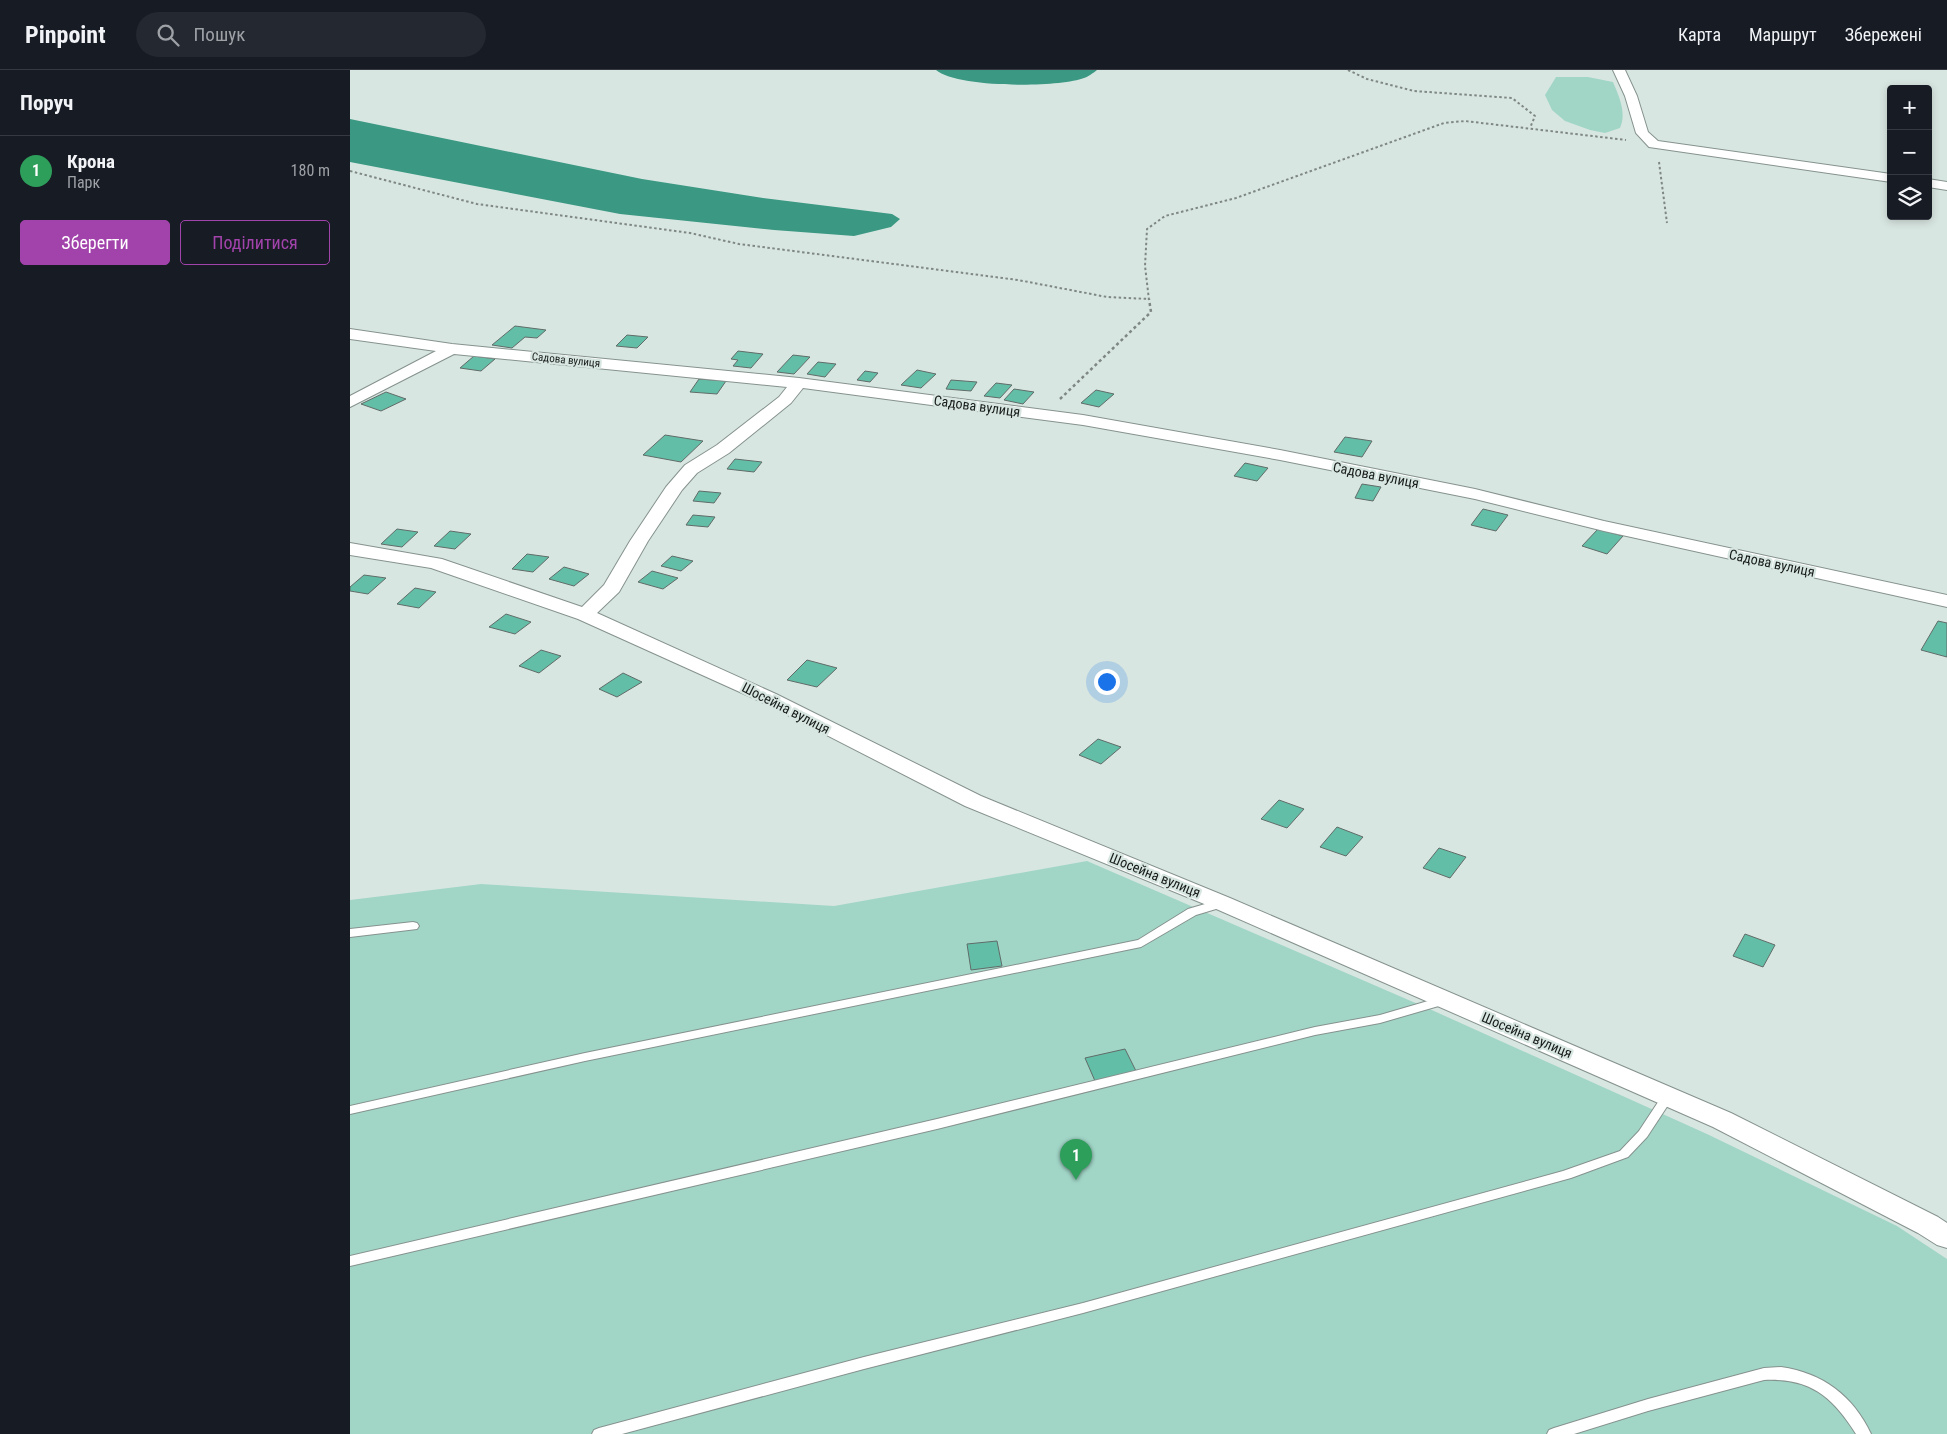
<!DOCTYPE html>
<html lang="uk">
<head>
<meta charset="utf-8">
<style>
	body { margin:0; font-family:"Roboto Condensed",sans-serif; background:#242831; color:#f1f3f6 }
	.controls { position:absolute; right:15px; top:15px; display:grid; overflow:hidden; border-radius:5px; box-shadow:0 2px 8px #0003 }
	.controls button { width:45px; height:45px; display:grid; place-items:center; padding:0; border:0; border-bottom:1px solid #363941; background:#171b24; color:#f1f3f6; font:25px sans-serif }
	.you { position:absolute; left:756px; top:611px; width:18px; height:18px; margin:-12px; border:4px solid #fff; border-radius:50%; background:#1a73e8; box-shadow:0 0 0 8px #1a73e833 }
	.badge { display:grid; place-items:center; width:32px; height:32px; border-radius:50%; background:#a243ab; color:#fff; font-size:16px; font-weight:700 }
	.pin { position:absolute; translate:-50% -41px; filter:drop-shadow(0 1px 2px #0008) }
	.pin::after { content:''; position:absolute; top:26px; width:18px; height:15px; background:inherit; clip-path:polygon(0 0,100% 0,50% 100%) }
	.list { margin:0; padding:0; list-style:none }
	h2 { display:flex; justify-content:space-between; align-items:center; height:65px; margin:0; padding:0 20px; font-size:21px }
	h2 small { font-size:16px; font-weight:400; color:#9ea1a6 }
	.list li { display:grid; grid-template-columns:32px 1fr auto; gap:15px; align-items:center; box-sizing:border-box; height:70px; padding:0 20px; border-top:1px solid #363941 }
	.list b { display:block; font-size:19px; white-space:nowrap }
	.list p { margin:0; font-size:16px; white-space:nowrap; color:#9ea1a6 }
	.list em { font-size:16px; font-style:normal; color:#9ea1a6 }
	.actions { display:flex; gap:10px; padding:15px 20px }
	.actions a { flex:1; padding:11px 0; border:1px solid #a243ab; border-radius:5px; text-align:center; font-size:18px; color:#a243ab }
	.actions .main { background:#a243ab; color:#fff }
	.icon { flex:none; width:28px; height:28px; fill:none; stroke:currentColor; stroke-width:2; stroke-linecap:round; stroke-linejoin:round }
	.map { position:relative; flex:none; width:1597px; height:1364px; overflow:hidden }
	header { display:flex; align-items:center; gap:30px; box-sizing:border-box; height:70px; padding:0 25px; background:#171b24; border-bottom:1px solid #363941 }
	header strong { font-size:24px }
	nav { display:flex; gap:28px; margin-inline-start:auto; font-size:18px }
	.search { width:350px; height:45px; background:#242831; display:flex; align-items:center; gap:12px; box-sizing:border-box; padding:0 18px; border-radius:28px; color:#9ea1a6; font-size:19px }
	main { display:flex }
	aside { flex:1; background:#171b24 }
	.map>svg:first-child { display:block }
	.green { fill:#a1d6c7 }
	.water { fill:#3b9883 }
	.building { fill:#63bea7; stroke:#606c68 }
	.lines { fill:none; stroke-linecap:round; stroke-linejoin:round }
	.lane-casing { stroke:#85928e; stroke-width:2 }
	.street-casing { stroke:#85928e; stroke-width:2 }
	.path-far1 { stroke:#7e8784; stroke-width:2; stroke-dasharray:2.5 2.5; stroke-linecap:butt }
	.path { stroke:#7e8784; stroke-width:2.5; stroke-dasharray:3 3; stroke-linecap:butt }
	.lane { fill:#fff; fill-rule:evenodd }
	.street { fill:#fff; fill-rule:evenodd }
	.labels { text-anchor:middle; dominant-baseline:central; stroke-width:4.5; stroke-linejoin:round; paint-order:stroke }
	.far-street-label { font-size:11px; fill:#171c1a; stroke:#d8e6e1 }
	.street-label { font-size:14px; fill:#171c1a; stroke:#d8e6e1 }
</style>
</head>
<body>
<header>
<strong>Pinpoint</strong>
<div class="search"><svg class="icon" aria-label="search" viewBox="0 0 24 24"><circle cx="10" cy="10" r="6"/><path d="M15 15l6 6"/></svg>Пошук</div>
<nav><a>Карта</a><a>Маршрут</a><a>Збережені</a></nav>
</header>
<main>
<aside>
<h2>Поруч<small></small></h2>
<ul class="list">
<li><span class="badge" style="background:#2e9e5b">1</span><div><b>Крона</b><p>Парк</p></div><em>180 m</em></li>
</ul>
<div class="actions"><a class="main">Зберегти</a><a>Поділитися</a></div>
</aside>
<div class="map">
<svg width="1597" height="1364" viewBox="0 0 1597 1364">
	<rect width="100%" height="100%" fill="#d8e6e1"/>
	<!-- green -->
	<g class="green">
		<path d="M 1206,7 L 1238,7 L 1263,12 C 1269,26 1277,44 1270,58 L 1255,63 L 1240,60 L 1215,51 L 1202,40 L 1195,25 Z"/>
		<polygon points="737,791 1084,941 1357,1064 1547,1156 1597,1189 1597,1364 0,1364 0,830 131,814 484,836"/>
	</g>
	<!-- water -->
	<g class="water">
		<path d="M 586,0 L 747,0 C 743,3 738,7 734,8 C 708,18 607,18 586,0 Z"/>
		<polygon points="0,49 292,109 413,128 542,144 550,149 541,157 504,166 424,160 270,144 0,92"/>
	</g>
	<!-- building -->
	<g class="building">
		<polygon points="165,256 196,260 187,268 175,267 162,278 142,275"/>
		<polygon points="277,265 298,267 287,278 266,276"/>
		<polygon points="388,281 413,284 401,298 383,296 388,290 381,289"/>
		<polygon points="443,285 460,287 444,304 427,302"/>
		<polygon points="124,286 145,289 131,301 110,298"/>
		<polygon points="468,292 486,294 475,307 457,304"/>
		<polygon points="567,300 586,304 571,318 551,315"/>
		<polygon points="515,301 528,303 520,312 507,310"/>
		<polygon points="349,309 376,311 367,324 340,322"/>
		<polygon points="601,310 627,312 621,321 596,319"/>
		<polygon points="646,313 662,315 650,328 634,326"/>
		<polygon points="664,319 684,322 673,334 654,330"/>
		<polygon points="746,320 764,324 749,337 731,333"/>
		<polygon points="36,322 56,329 31,341 11,334"/>
		<polygon points="315,365 353,371 331,392 293,385"/>
		<polygon points="995,367 1022,371 1012,387 984,382"/>
		<polygon points="385,389 412,392 404,402 377,399"/>
		<polygon points="895,393 918,398 907,411 884,406"/>
		<polygon points="1012,414 1031,417 1023,431 1005,428"/>
		<polygon points="349,421 371,423 364,433 343,431"/>
		<polygon points="1133,439 1158,445 1146,461 1121,455"/>
		<polygon points="343,445 365,447 358,457 336,455"/>
		<polygon points="47,459 68,462 52,477 31,474"/>
		<polygon points="1248,459 1273,466 1257,484 1232,476"/>
		<polygon points="100,461 121,464 105,479 84,476"/>
		<polygon points="177,484 199,487 183,502 162,499"/>
		<polygon points="322,486 343,491 331,501 311,496"/>
		<polygon points="214,497 239,504 224,516 199,509"/>
		<polygon points="302,501 328,508 313,519 288,512"/>
		<polygon points="14,505 36,508 18,524 0,521 0,517"/>
		<polygon points="65,518 86,522 69,538 47,534"/>
		<polygon points="156,544 181,552 165,564 139,557"/>
		<polygon points="1588,551 1597,553 1597,587 1571,580"/>
		<polygon points="191,580 211,586 189,603 169,596"/>
		<polygon points="457,590 487,598 467,617 437,610"/>
		<polygon points="273,603 292,612 267,627 249,619"/>
		<polygon points="748,669 771,677 751,694 729,685"/>
		<polygon points="929,730 954,739 937,758 911,749"/>
		<polygon points="987,757 1013,767 996,786 970,777"/>
		<polygon points="1089,778 1116,787 1100,808 1073,798"/>
		<polygon points="1395,864 1425,875 1413,897 1383,886"/>
		<polygon points="647,871 652,896 621,900 617,874"/>
		<polygon points="775,979 786,1001 745,1011 735,988"/>
	</g>
	<g class="lines">
		<defs>
			<g id="lane">
				<polygon points="872,829 876,830 877,833 876,836 846,845 791,877 235,991 0,1044 0,1036 235,983 788,870 838,839"/>
				<polygon points="63,852 67,853 69,856 67,859 0,867 0,859"/>
				<polygon points="1095,926 1099,927 1101,930 1099,933 1030,953 965,965 587,1059 0,1196 0,1186 587,1049 965,957 1030,945"/>
				<polygon points="1318,1022 1322,1023 1324,1026 1322,1029 1297,1067 1278,1087 1221,1108 733,1243 514,1299 272,1364 242,1364 244,1360 249,1358 514,1287 733,1233 1213,1101 1270,1081 1289,1061 1314,1023"/>
				<path d="M 1431,1297 C 1473,1303 1503,1326 1521,1364 L 1506,1364 C 1482,1326 1460,1308 1414,1310 L 1298,1341 L 1224,1364 L 1197,1364 L 1199,1360 L 1204,1358 L 1298,1329 L 1414,1298 Z"/>
			</g>
			<g id="street">
				<polygon points="1263,0 1275,0 1287,26 1298,62 1308,71 1541,104 1541,112 1299,77 1286,63 1275,26"/>
				<polygon points="1578,109 1597,112 1597,120 1578,117"/>
				<polygon points="0,259 102,274 449,308 733,345 930,380 1125,419 1254,451 1597,525 1597,537 1254,461 1125,429 930,390 733,355 453,318 441,333 379,383 347,403 332,420 298,471 269,522 247,543 426,624 631,726 880,828 1381,1043 1588,1147 1597,1153 1597,1178 1587,1175 1568,1163 1363,1057 864,838 615,736 412,632 228,549 81,498 0,485 0,473 92,489 232,537 254,515 280,471 316,417 335,395 367,375 429,327 437,317 104,284 0,337 0,326 86,281 0,269"/>
			</g>
		</defs>
		<!-- lane casing -->
		<use href="#lane" class="lane-casing"/>
		<!-- street casing -->
		<use href="#street" class="street-casing"/>
		<!-- path-far1 -->
		<g class="path-far1">
			<polyline points="998,0 1017,9 1064,21 1162,28 1185,46 1180,58"/>
			<polyline points="1309,92 1317,153"/>
			<polyline points="0,101 127,134 340,163 389,174 668,210 757,227 799,229"/>
			<polyline points="799,230 795,196 797,159 815,146 886,128 1094,53 1115,51 1276,70"/>
		</g>
		<!-- path -->
		<polyline class="path" points="710,329 801,242 799,229"/>
		<!-- lane -->
		<use href="#lane" class="lane"/>
		<!-- street -->
		<use href="#street" class="street"/>
	</g>
	<g class="labels">
		<!-- far-street labels -->
		<g class="far-street-label">
			<text transform="translate(216 290) rotate(6)">Садова вулиця</text>
		</g>
		<!-- street labels -->
		<g class="street-label">
			<text transform="translate(627 336) rotate(8)">Садова вулиця</text>
			<text transform="translate(1026 405) rotate(11)">Садова вулиця</text>
			<text transform="translate(1422 493) rotate(12)">Садова вулиця</text>
			<text transform="translate(436 638) rotate(27)">Шосейна вулиця</text>
			<text transform="translate(805 805) rotate(22)">Шосейна вулиця</text>
			<text transform="translate(1177 965) rotate(23)">Шосейна вулиця</text>
		</g>
	</g>
</svg>
<div class="controls">
<button>+</button>
<button>−</button>
<button><svg class="icon" aria-label="layers" viewBox="0 0 24 24"><path d="M12 4l9 5-9 5-9-5zM3 14l9 5 9-5"/></svg></button>
</div>
<div class="you"></div>
<div class="pin badge" style="left:726px;top:1110px;background:#2e9e5b">1</div>
</div>
</main>
</body>
</html>
